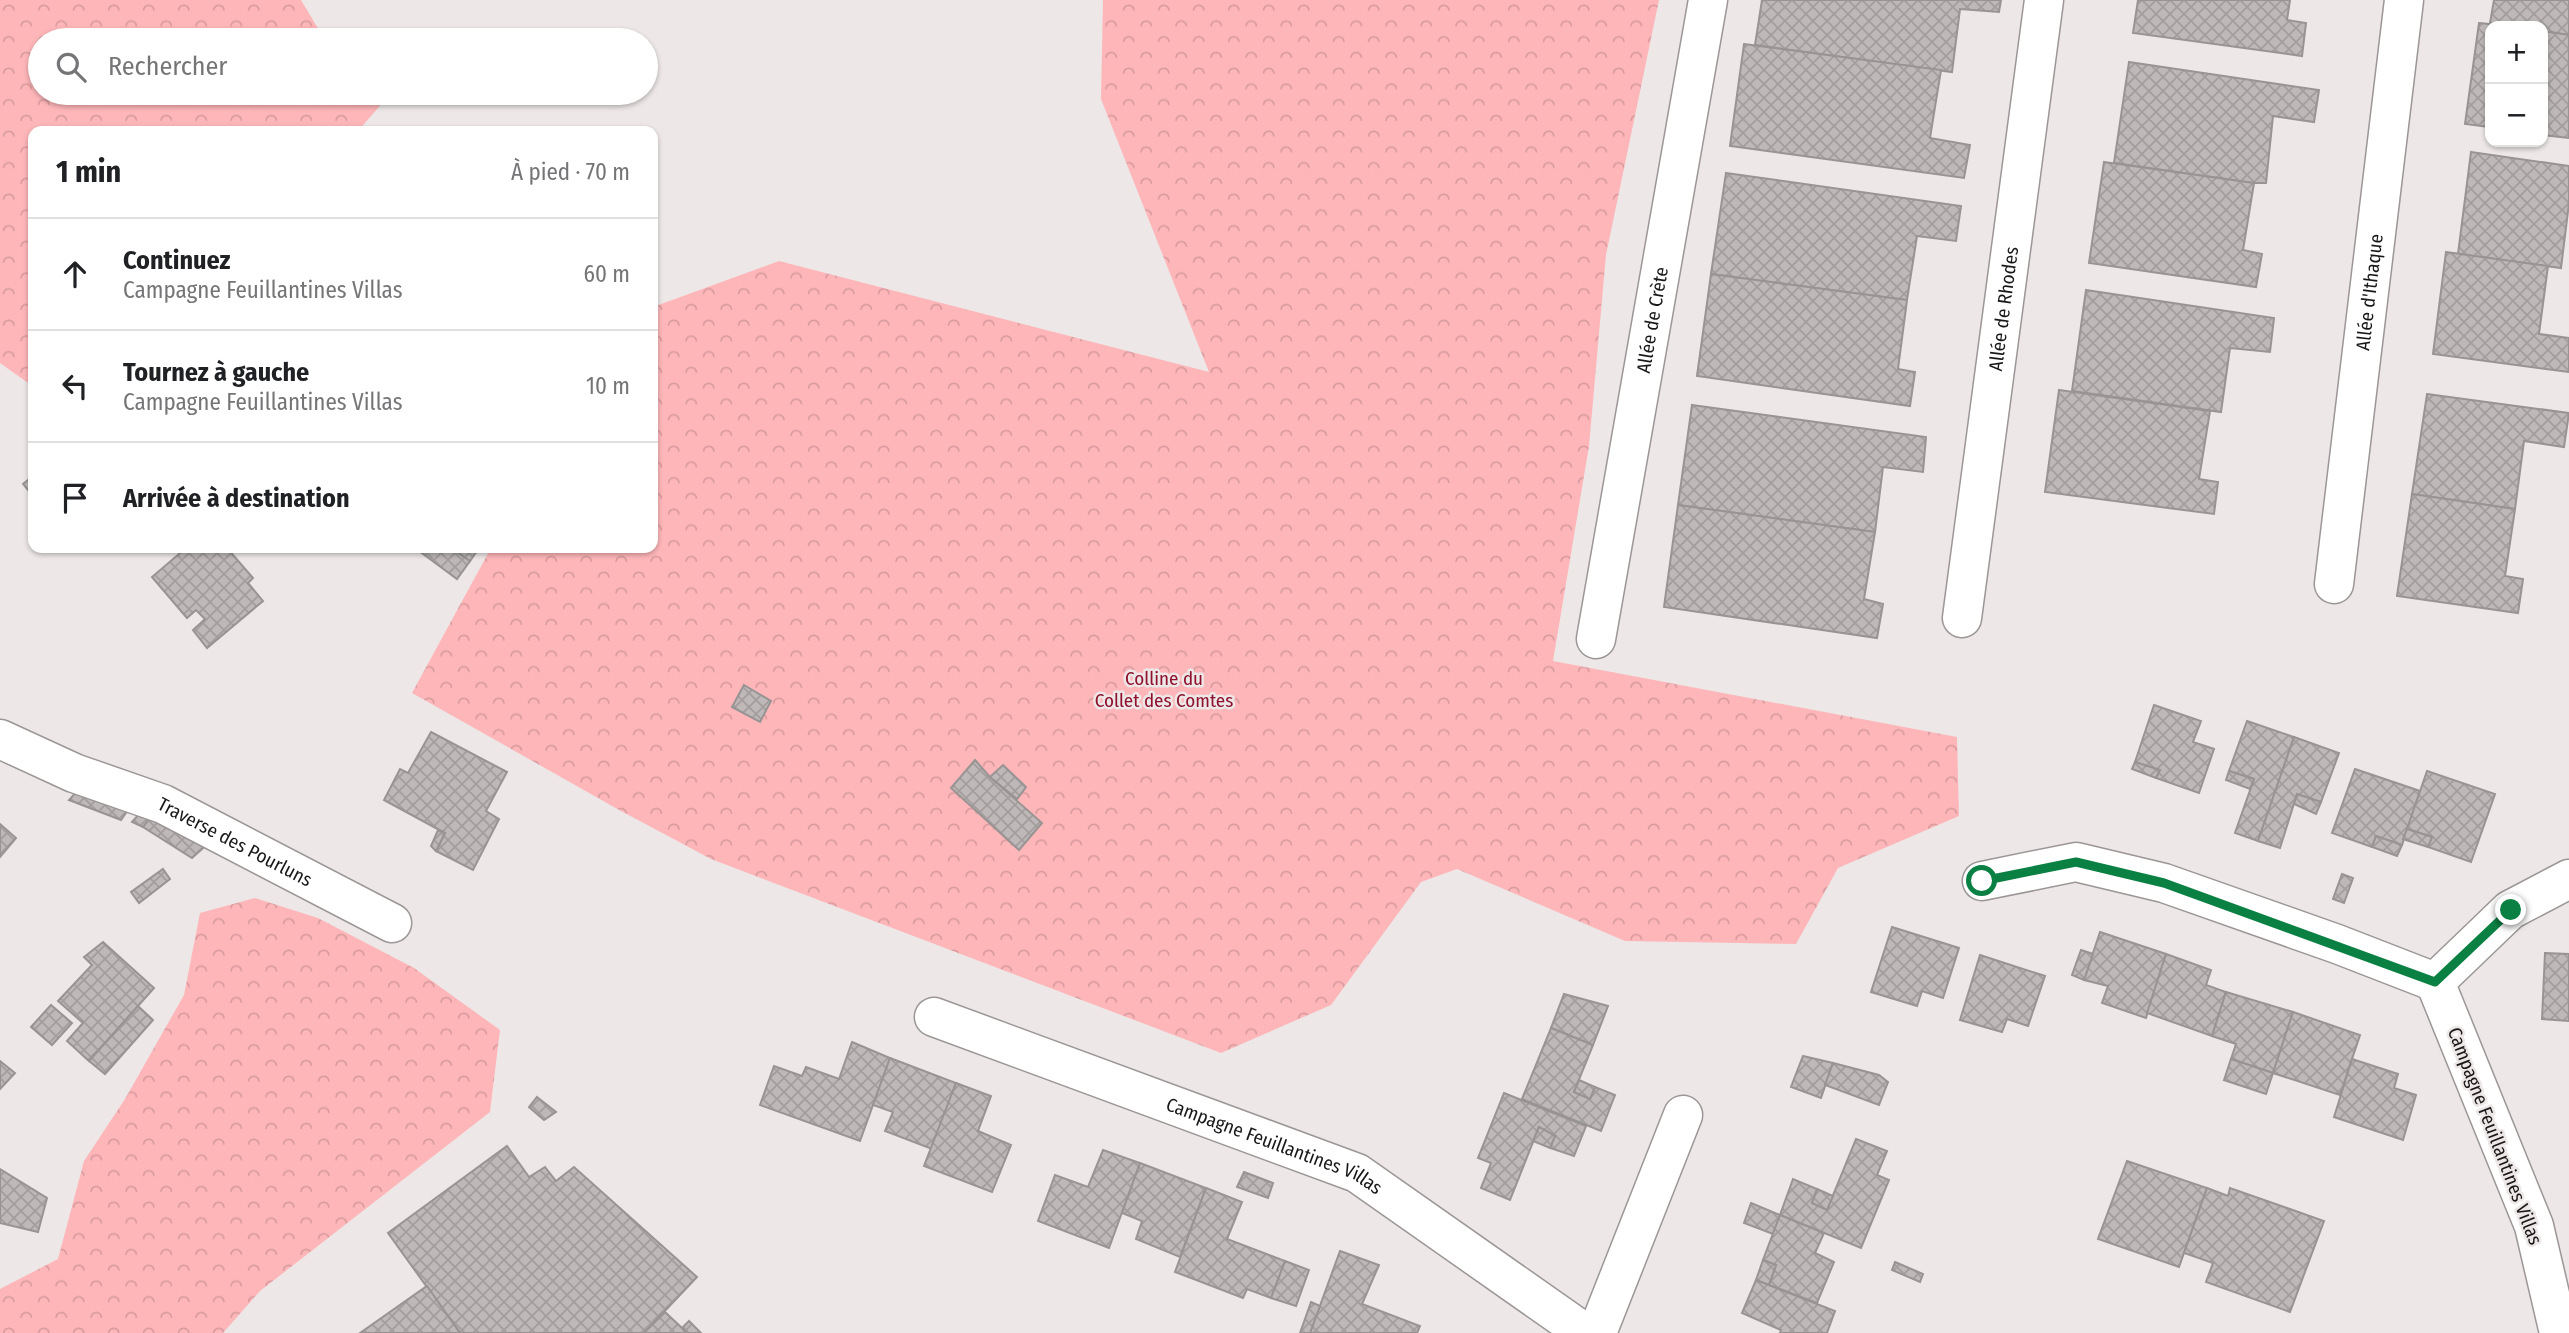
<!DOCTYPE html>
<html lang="fr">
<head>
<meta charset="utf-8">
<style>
	body { margin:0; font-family:"Fira Sans Condensed",sans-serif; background:#f2f2f2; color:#202124 }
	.controls { position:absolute; right:21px; top:21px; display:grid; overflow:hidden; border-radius:14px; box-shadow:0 2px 5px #0004 }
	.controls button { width:63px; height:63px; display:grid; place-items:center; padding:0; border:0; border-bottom:2px solid #e0e0e0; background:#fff; color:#202124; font:35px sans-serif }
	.stop { position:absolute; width:21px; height:21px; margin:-16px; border:5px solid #0b8043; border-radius:50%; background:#fff }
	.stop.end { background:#0b8043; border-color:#fff; box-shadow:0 2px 7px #0008 }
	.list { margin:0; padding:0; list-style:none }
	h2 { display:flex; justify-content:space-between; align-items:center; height:91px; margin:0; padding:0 28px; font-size:30px }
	h2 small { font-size:23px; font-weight:400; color:#757577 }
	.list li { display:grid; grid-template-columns:46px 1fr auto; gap:21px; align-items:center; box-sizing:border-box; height:112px; padding:0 28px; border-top:2px solid #e0e0e0 }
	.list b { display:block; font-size:26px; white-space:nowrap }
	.list p { margin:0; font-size:23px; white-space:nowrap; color:#757577 }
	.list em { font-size:23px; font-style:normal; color:#757577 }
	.icon { flex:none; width:38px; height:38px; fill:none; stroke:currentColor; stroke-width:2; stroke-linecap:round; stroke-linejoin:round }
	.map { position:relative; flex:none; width:2569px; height:1333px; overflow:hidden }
	.search { position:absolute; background:#fff; box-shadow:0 2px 5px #0004; left:28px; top:28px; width:630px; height:77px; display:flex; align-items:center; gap:18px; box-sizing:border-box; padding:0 24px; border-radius:38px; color:#757577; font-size:26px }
	.panel { position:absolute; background:#fff; box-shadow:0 2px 5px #0004; left:28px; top:126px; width:630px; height:427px; border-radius:14px }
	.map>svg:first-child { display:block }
	.forest { fill:url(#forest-crowns) }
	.building { fill:url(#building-cross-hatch); stroke:#999494; stroke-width:2 }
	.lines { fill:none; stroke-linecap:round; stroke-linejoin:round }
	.street-casing { stroke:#9c9696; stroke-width:41 }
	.street { stroke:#fff; stroke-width:38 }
	.route { stroke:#0b8043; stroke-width:9 }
	.labels { text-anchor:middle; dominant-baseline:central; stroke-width:5; stroke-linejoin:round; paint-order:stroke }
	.street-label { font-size:19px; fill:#191717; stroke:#ede7e7 }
	.park-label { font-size:19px; fill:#8e122d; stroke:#ede7e7 }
</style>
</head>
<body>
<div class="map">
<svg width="2569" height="1333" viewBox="0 0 2569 1333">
	<defs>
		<pattern id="forest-crowns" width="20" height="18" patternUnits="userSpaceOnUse" patternTransform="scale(1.75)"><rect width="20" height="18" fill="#feb6b9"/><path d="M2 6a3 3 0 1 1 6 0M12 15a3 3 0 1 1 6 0" fill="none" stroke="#d99c9e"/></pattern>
		<pattern id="building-cross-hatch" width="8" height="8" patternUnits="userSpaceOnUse" patternTransform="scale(1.75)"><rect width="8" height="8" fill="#beb8b8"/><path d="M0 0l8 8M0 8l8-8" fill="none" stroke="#a39d9d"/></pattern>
	</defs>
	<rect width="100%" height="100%" fill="#ede7e7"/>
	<!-- forest -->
	<g class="forest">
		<polygon points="0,0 301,0 325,40 40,40 40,93 391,93 358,131 33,131 33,385 31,385 0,363"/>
		<polygon points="1103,0 1659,0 1606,255 1589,446 1553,661 1957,737 1959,816 1838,868 1796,944 1625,941 1457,869 1421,882 1331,1005 1221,1053 711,859 621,811 412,693 491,548 653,548 653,307 779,261 1209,372 1101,99"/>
		<polygon points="255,898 318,918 414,968 500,1030 490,1112 260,1291 223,1333 0,1333 0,1289 58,1259 84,1161 125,1099 184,995 200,913"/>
	</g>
	<!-- building -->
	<g class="building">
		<polygon points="1762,0 2001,0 1999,12 1960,9 1952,72 1755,45"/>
		<polygon points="2138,0 2290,0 2287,20 2306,23 2302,56 2133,33"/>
		<polygon points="2494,0 2569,0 2569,35 2543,31 2543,26 2510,26 2490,23"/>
		<polygon points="2479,23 2510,26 2490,26 2490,127 2465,124"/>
		<polygon points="2543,31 2569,35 2569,138 2543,135"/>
		<polygon points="1744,44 1941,70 1930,138 1970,145 1964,178 1730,146"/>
		<polygon points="2129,62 2319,90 2314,122 2273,116 2266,183 2254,183 2114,163"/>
		<polygon points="2471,152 2569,166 2569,203 2561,268 2458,254"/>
		<polygon points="2104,162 2254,183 2243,250 2262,254 2256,287 2089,263"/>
		<polygon points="1726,173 1961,206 1956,241 1917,236 1907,300 1711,274"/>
		<polygon points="2446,252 2548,266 2539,334 2569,338 2569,372 2433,354"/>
		<polygon points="1711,274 1907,300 1898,369 1915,372 1910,406 1697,376"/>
		<polygon points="2086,290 2274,318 2270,352 2230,348 2221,412 2072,391"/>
		<polygon points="2059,390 2210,411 2199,479 2218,482 2214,514 2045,492"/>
		<polygon points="2427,394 2569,413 2564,447 2524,441 2515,509 2412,494"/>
		<polygon points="1692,405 1926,437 1923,472 1883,467 1875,532 1678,505"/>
		<polygon points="33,476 33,496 23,484"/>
		<polygon points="2412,494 2515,509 2505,576 2523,579 2518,613 2397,596"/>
		<polygon points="1678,505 1875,532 1864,599 1883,604 1877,638 1664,607"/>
		<polygon points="186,548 227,548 253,578 248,583 263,601 207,648 193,630 205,619 196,610 187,618 152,577"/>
		<polygon points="415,548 452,548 470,561 457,579"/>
		<polygon points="452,548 479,548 470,561"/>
		<polygon points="744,685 771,701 760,722 732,707"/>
		<polygon points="2154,705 2201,721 2193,742 2214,749 2199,793 2156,778 2160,770 2135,762"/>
		<polygon points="2247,721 2294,737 2258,841 2235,833 2254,779 2229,771"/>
		<polygon points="431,732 507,772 486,811 499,819 473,870 436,851 445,833 384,800 400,769 408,773"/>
		<polygon points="2294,737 2339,753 2321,802 2297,794 2280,848 2258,841"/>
		<polygon points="975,760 990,777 1042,823 1019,850 951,788"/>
		<polygon points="2135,762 2160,770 2156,778 2132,769"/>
		<polygon points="1003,765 1026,787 1017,799 990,777"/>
		<polygon points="2355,769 2420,791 2402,845 2376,836 2372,847 2332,833"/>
		<polygon points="2229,771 2254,779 2250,789 2226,780"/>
		<polygon points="2427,771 2495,794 2471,862 2428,847 2432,837 2407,829"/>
		<polygon points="78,790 132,804 121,820 69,800"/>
		<polygon points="2297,794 2321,802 2316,814 2294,804"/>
		<polygon points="153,812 212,840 192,858 143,827"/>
		<polygon points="140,813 149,819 143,827 132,822"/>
		<polygon points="0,824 16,838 0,857"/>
		<polygon points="2407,829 2432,837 2428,847 2403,839"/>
		<polygon points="438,830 445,833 436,851 431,846"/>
		<polygon points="2376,836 2402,845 2397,856 2372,847"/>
		<polygon points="163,869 170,879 139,903 131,892"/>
		<polygon points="2342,874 2353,878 2344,903 2333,899"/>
		<polygon points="1892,927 1959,948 1943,998 1922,991 1917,1006 1871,992"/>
		<polygon points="2100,932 2166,954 2146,1018 2102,1003 2108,986 2084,980"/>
		<polygon points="103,942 154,988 89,1061 67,1041 83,1023 58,1001 92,965 84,957"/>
		<polygon points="2081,950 2093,954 2084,980 2072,975"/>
		<polygon points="2545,953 2569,954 2569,1021 2542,1019"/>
		<polygon points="2166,954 2211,970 2206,985 2226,992 2212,1036 2147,1013"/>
		<polygon points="1980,955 2045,976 2028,1026 2007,1019 2002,1032 1960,1020"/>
		<polygon points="2226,992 2293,1012 2273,1073 2231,1059 2236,1044 2212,1036"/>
		<polygon points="1564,994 1608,1006 1593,1045 1551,1028"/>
		<polygon points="51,1005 72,1023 52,1045 31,1027"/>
		<polygon points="138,1006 153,1020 105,1074 89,1061"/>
		<polygon points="2293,1012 2360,1035 2340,1095 2273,1073"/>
		<polygon points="1551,1028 1593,1045 1574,1092 1590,1099 1595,1087 1615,1095 1601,1131 1522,1099"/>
		<polygon points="852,1042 890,1058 860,1141 760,1105 774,1066 802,1076 806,1067 839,1079"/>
		<polygon points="1803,1056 1833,1063 1821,1098 1791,1087"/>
		<polygon points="890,1058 956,1083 932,1149 885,1131 893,1112 873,1105"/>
		<polygon points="2231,1059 2273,1073 2266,1094 2224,1080"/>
		<polygon points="2352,1059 2398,1074 2394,1088 2416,1095 2403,1140 2334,1117"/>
		<polygon points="0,1061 15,1073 0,1089"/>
		<polygon points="1833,1063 1879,1075 1888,1082 1879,1105 1825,1085"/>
		<polygon points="1579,1080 1595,1087 1590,1099 1574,1092"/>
		<polygon points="956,1083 991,1096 978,1131 1011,1145 992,1192 924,1166"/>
		<polygon points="1504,1093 1586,1126 1574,1156 1550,1148 1555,1136 1539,1127 1510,1200 1481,1188 1491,1163 1478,1158"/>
		<polygon points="537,1097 556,1112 544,1120 529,1107"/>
		<polygon points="1539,1127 1555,1136 1550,1148 1533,1141"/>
		<polygon points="1856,1139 1887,1151 1877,1175 1889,1180 1861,1248 1780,1215 1793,1179 1817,1189 1812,1203 1827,1210"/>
		<polygon points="507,1146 529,1177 545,1167 556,1181 574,1167 697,1277 644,1333 460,1333 388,1233"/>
		<polygon points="1103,1150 1140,1163 1109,1248 1038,1221 1055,1175 1088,1187"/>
		<polygon points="2127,1161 2207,1188 2179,1267 2098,1239"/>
		<polygon points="1140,1163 1206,1188 1180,1257 1136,1239 1142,1221 1122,1213"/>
		<polygon points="0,1169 47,1198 38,1232 0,1223"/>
		<polygon points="1244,1172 1273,1183 1268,1198 1237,1187"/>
		<polygon points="1206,1188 1242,1202 1227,1239 1285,1261 1271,1298 1247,1289 1243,1298 1175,1272"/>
		<polygon points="2207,1188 2228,1196 2230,1188 2324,1221 2290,1312 2206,1282 2213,1263 2184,1253"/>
		<polygon points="1817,1189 1833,1196 1827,1210 1812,1203"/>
		<polygon points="1751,1203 1780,1215 1773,1234 1744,1223"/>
		<polygon points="1780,1215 1824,1233 1815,1253 1834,1262 1817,1303 1769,1285 1776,1265 1763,1260"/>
		<polygon points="1340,1251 1379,1265 1362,1304 1420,1326 1417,1333 1310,1333"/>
		<polygon points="1763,1260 1776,1265 1769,1285 1756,1280"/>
		<polygon points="1285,1261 1309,1270 1296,1306 1271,1298"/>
		<polygon points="1895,1262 1923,1274 1920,1282 1892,1270"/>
		<polygon points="1756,1280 1835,1311 1827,1333 1780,1333 1781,1330 1742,1313"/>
		<polygon points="427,1286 460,1333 360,1333"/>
		<polygon points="1311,1302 1320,1306 1310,1333 1300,1333"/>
		<polygon points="665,1312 682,1328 687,1333 644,1333"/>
		<polygon points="689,1321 701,1333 687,1333 682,1328"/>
	</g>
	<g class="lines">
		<defs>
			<g id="street">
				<path id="s1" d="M 2334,584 L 2404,0"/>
				<path id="s2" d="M 1962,618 L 2044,0"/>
				<path id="s3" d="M 1596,639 L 1708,0"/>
				<path id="s4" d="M 0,739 L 74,773 L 163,804 L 392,923"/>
				<polyline points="1982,881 2076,862 2164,883 2337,944 2435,982"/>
				<path id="s5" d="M 934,1017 L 1357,1173 L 1585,1333"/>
				<polyline points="1597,1333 1683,1115"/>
				<polyline points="2559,1333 2534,1226 2435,982 2510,910 2569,879"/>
			</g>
		</defs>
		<!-- street casing -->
		<use href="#street" class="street-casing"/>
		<!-- street -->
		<use href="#street" class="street"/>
	</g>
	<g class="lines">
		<!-- route -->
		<polyline class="route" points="1982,881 2076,862 2164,883 2435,982 2511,910"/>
	</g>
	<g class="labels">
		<!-- street labels -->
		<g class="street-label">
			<text stroke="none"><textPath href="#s1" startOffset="294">Allée d'Ithaque</textPath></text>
			<text stroke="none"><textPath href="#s2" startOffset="312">Allée de Rhodes</textPath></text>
			<text stroke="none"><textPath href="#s3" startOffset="324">Allée de Crète</textPath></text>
			<text stroke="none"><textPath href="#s4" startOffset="257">Traverse des Pourluns</textPath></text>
			<text transform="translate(2495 1136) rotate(69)">Campagne Feuillantines Villas</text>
			<text stroke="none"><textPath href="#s5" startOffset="364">Campagne Feuillantines Villas</textPath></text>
		</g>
		<!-- park labels -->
		<g class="park-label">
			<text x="1164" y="678">Colline du<tspan x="1164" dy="22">Collet des Comtes</tspan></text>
		</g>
	</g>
</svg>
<div class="controls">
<button>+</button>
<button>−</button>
</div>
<div class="stop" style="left:1982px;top:881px"></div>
<div class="stop end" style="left:2511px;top:910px"></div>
<div class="search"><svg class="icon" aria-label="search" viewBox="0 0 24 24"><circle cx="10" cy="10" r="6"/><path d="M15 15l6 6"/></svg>Rechercher</div>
<section class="panel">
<h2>1 min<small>À pied · 70 m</small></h2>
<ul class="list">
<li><svg class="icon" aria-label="ahead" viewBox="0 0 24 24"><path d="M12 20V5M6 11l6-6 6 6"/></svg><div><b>Continuez</b><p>Campagne Feuillantines Villas</p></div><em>60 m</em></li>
<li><svg class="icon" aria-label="left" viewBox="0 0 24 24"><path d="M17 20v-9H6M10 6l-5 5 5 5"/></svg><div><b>Tournez à gauche</b><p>Campagne Feuillantines Villas</p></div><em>10 m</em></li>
<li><svg class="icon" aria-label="arrive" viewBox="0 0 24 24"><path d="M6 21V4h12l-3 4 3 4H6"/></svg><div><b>Arrivée à destination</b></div></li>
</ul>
</section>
</div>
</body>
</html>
